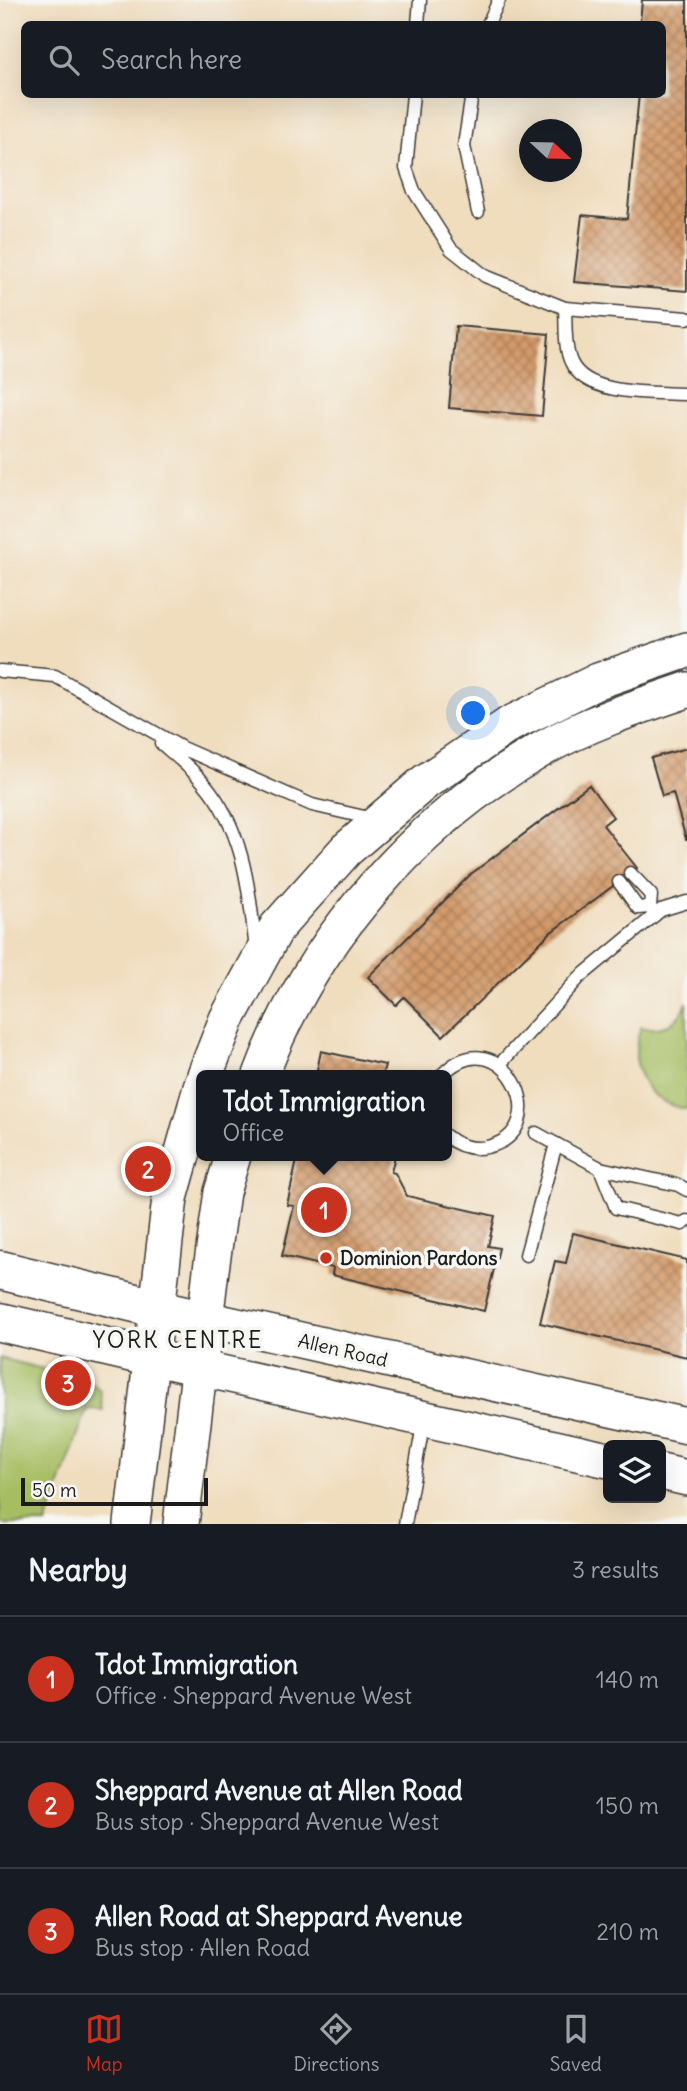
<!DOCTYPE html>
<html lang="en">
<head>
<meta charset="utf-8">
<style>
	body { margin:0; font-family:Delius,sans-serif; background:#242831; color:#f1f3f6 }
	.controls { position:absolute; right:21px; bottom:21px; display:grid; overflow:hidden; border-radius:10px; box-shadow:0 7px 28px #0002 }
	.controls button { width:63px; height:63px; display:grid; place-items:center; padding:0; border:0; border-bottom:2px solid #363941; background:#171b24; color:#f1f3f6; font:35px sans-serif }
	.compass { position:absolute; left:519px; top:119px; width:63px; height:63px; border-radius:50%; background:#171b24; box-shadow:0 7px 28px #0002; rotate:112deg }
	.scale { position:absolute; left:21px; bottom:18px; width:187px; box-sizing:border-box; padding-left:7px; border:4px solid #1c1c1c; border-top:0; font-size:19px; line-height:24px; white-space:nowrap; color:#1c1c1c; -webkit-text-stroke:5px #f6f6f2; paint-order:stroke }
	.you { position:absolute; left:474px; top:714px; width:24px; height:24px; margin:-18px; border:5px solid #fff; border-radius:50%; background:#1a73e8; box-shadow:0 0 0 10px #1a73e833 }
	.badge { display:grid; place-items:center; width:46px; height:46px; border-radius:50%; background:#c8321e; color:#fff; font-size:23px; font-weight:700 }
	.pin { position:absolute; translate:-50% -50%; border:4px solid #fff; box-shadow:0 2px 7px #0006 }
	.popup { position:absolute; left:196px; top:1070px; width:256px; height:91px; box-sizing:border-box; display:grid; place-content:center; border-radius:10px; background:#171b24; filter:drop-shadow(0 2px 5px #0005); font-size:23px; white-space:nowrap; color:#9ea1a6 }
	.popup b { font-size:26px; color:#f1f3f6 }
	.popup::after { content:''; position:absolute; left:50%; top:100%; margin-left:-14px; border:14px solid transparent; border-top-color:#171b24 }
	.list { margin:0; padding:0; list-style:none }
	h2 { display:flex; justify-content:space-between; align-items:center; height:91px; margin:0; padding:0 28px; font-size:30px }
	h2 small { font-size:23px; font-weight:400; color:#9ea1a6 }
	.list li { display:grid; grid-template-columns:46px 1fr auto; gap:21px; align-items:center; box-sizing:border-box; height:126px; padding:0 28px; border-top:2px solid #363941 }
	.list b { display:block; font-size:26px; white-space:nowrap }
	.list p { margin:0; font-size:23px; white-space:nowrap; color:#9ea1a6 }
	.list em { font-size:23px; font-style:normal; color:#9ea1a6 }
	.icon { flex:none; width:38px; height:38px; fill:none; stroke:currentColor; stroke-width:2; stroke-linecap:round; stroke-linejoin:round }
	.map { position:relative; flex:none; width:687px; height:1524px; overflow:hidden }
	.search { position:absolute; background:#171b24; box-shadow:0 7px 28px #0002; left:21px; right:21px; top:21px; height:77px; display:flex; align-items:center; gap:18px; box-sizing:border-box; padding:0 24px; border-radius:10px; color:#9ea1a6; font-size:26px }
	.sheet { height:469px; background:#171b24 }
	nav { display:flex; justify-content:space-around; align-items:center; box-sizing:border-box; height:98px; border-top:2px solid #363941; background:#171b24; font-size:19px; color:#9ea1a6 }
	nav a { display:grid; justify-items:center; gap:4px }
	nav .on { color:#c8321e }
	.map>svg:first-child { display:block }
	.green { fill:#a6bd62; stroke:#616c3f; stroke-width:2 }
	.building { fill:url(#building-cross-hatch) }
	.lines { fill:none; stroke-linecap:round; stroke-linejoin:round }
	.service-casing { stroke:#3c3934; stroke-width:15 }
	.secondary-casing { stroke:#3c3934; stroke-width:38 }
	.primary-casing { stroke:#3c3934; stroke-width:41 }
	.service { stroke:#fff; stroke-width:12 }
	.secondary { stroke:#fff; stroke-width:35 }
	.primary { stroke:#fff; stroke-width:38 }
	.poi-dot { fill:#c8321e; stroke:#f6f6f2; stroke-width:2.5 }
	.labels { text-anchor:middle; dominant-baseline:central; stroke-width:7; stroke-linejoin:round; paint-order:stroke }
	.poi-label { font-size:19px; font-weight:bold; fill:#1c1c1c; stroke:#f6f6f2; text-anchor:start }
	.street-label { font-size:19px; fill:#1c1c1c; stroke:#f6f6f2 }
	.quarter-label { font-size:23px; letter-spacing:2px; fill:#1c1c1c; stroke:#f6f6f2 }
</style>
</head>
<body>
<div class="map">
<svg width="687" height="1524" viewBox="0 0 687 1524">
	<defs>
		<pattern id="building-cross-hatch" width="8" height="8" patternUnits="userSpaceOnUse" patternTransform="scale(1.75)"><rect width="8" height="8" fill="#d39a69"/><path d="M0 0l8 8M0 8l8-8" fill="none" stroke="#aa7d56"/></pattern>
	</defs>
	<rect width="100%" height="100%" fill="#f6f6f2"/>
	<filter id="ink" filterUnits="userSpaceOnUse"><feTurbulence type="fractalNoise" baseFrequency=".0143" numOctaves="2"/><feDisplacementMap in="SourceGraphic" scale="14" xChannelSelector="R" yChannelSelector="G"/><feConvolveMatrix kernelMatrix="1 2 1 2 8 2 1 2 1" color-interpolation-filters="sRGB"/></filter>
	<filter id="wash" filterUnits="userSpaceOnUse"><feTurbulence type="fractalNoise" baseFrequency=".00686" numOctaves="4" result="noise"/><feDisplacementMap in="SourceGraphic" scale="28" xChannelSelector="R" yChannelSelector="G"/><feGaussianBlur stdDeviation="1.57" result="paint"/><feColorMatrix in="noise" values="0 0 0 0 0 0 0 0 0 0 0 0 0 0 0 0 0 1.4 0 .05"/><feComposite in="paint" operator="in"/></filter>
	<g filter="url(#wash)">
		<rect width="100%" height="100%" fill="#f0ddbe"/>
		<!-- green -->
		<g class="green">
			<path d="M 687,1002 L 687,1109 C 644,1103 627,1065 641,1027 C 662,1032 680,1022 687,1002 Z"/>
			<polygon points="0,1358 89,1381 100,1390 103,1410 87,1409 46,1524 0,1524"/>
		</g>
		<g id="blocks">
			<!-- building -->
			<g class="building">
				<polygon points="642,0 687,0 687,291 574,282 582,215 627,219 639,94 662,94 662,24 640,24"/>
				<polygon points="456,326 549,334 542,416 449,408"/>
				<polygon points="687,748 687,839 686,839 673,793 662,796 651,758"/>
				<polygon points="589,785 613,817 603,825 637,868 550,933 443,1036 404,997 396,1005 368,977 471,874"/>
				<polygon points="321,1051 385,1065 382,1075 316,1075"/>
				<polygon points="298,1156 395,1156 391,1172 395,1173 407,1196 495,1216 488,1246 499,1248 484,1311 332,1275 333,1268 282,1256 294,1206 287,1205"/>
				<polygon points="573,1233 687,1260 687,1357 540,1323 555,1261 566,1263"/>
			</g>
		</g>
	</g>
	<g filter="url(#ink)">
		<use href="#blocks" fill-opacity="0" stroke="#3c3934" stroke-width="2"/>
		<g class="lines">
			<defs>
				<g id="service">
					<polyline points="418,24 420,0"/>
					<polyline points="488,24 499,0"/>
					<polyline points="413,94 406,168 414,191 451,249 485,276 565,308 687,318"/>
					<polyline points="472,94 464,146 478,212"/>
					<path d="M 565,308 C 566,323 564,348 571,362 C 586,397 655,392 687,394"/>
					<polyline points="0,671 55,676 182,748 312,805 373,819"/>
					<path d="M 161,743 C 176,756 192,769 204,783 C 245,831 249,891 256,950"/>
					<polyline points="630,873 651,895 650,907 655,915"/>
					<polyline points="619,882 638,908 650,907"/>
					<polyline points="500,1064 579,978 661,910 687,902"/>
					<path d="M 442,1075 C 500,1014 561,1130 487,1147 C 472,1150 458,1146 446,1136"/>
					<polyline points="536,1133 600,1168 678,1185 687,1190"/>
					<polyline points="600,1168 616,1208 682,1224 687,1221"/>
					<polyline points="526,1255 556,1144"/>
					<polyline points="405,1524 424,1420"/>
				</g>
				<g id="secondary">
					<polyline points="205,1075 227,1019 277,927 346,850 425,782 510,724 598,681 687,650"/>
					<path d="M 261,1075 C 311,940 418,819 544,748 C 588,723 640,706 687,690"/>
					<polyline points="156,1308 687,1426"/>
					<polyline points="150,1357 608,1460"/>
					<polyline points="661,1472 687,1478"/>
					<polyline points="132,1524 170,1198 202,1084"/>
					<polyline points="181,1524 211,1270 222,1192 233,1156"/>
				</g>
				<g id="primary">
					<polyline points="0,1270 156,1308"/>
					<polyline points="0,1322 150,1357"/>
				</g>
			</defs>
			<!-- service casing -->
			<use href="#service" class="service-casing"/>
			<!-- secondary casing -->
			<use href="#secondary" class="secondary-casing"/>
			<!-- primary casing -->
			<use href="#primary" class="primary-casing"/>
			<!-- service -->
			<use href="#service" class="service"/>
			<!-- secondary -->
			<use href="#secondary" class="secondary"/>
			<!-- primary -->
			<use href="#primary" class="primary"/>
		</g>
	</g>
	<!-- markers -->
	<circle class="poi-dot" cx="326" cy="1258" r="7"/>
	<g class="labels">
		<!-- poi labels -->
		<g class="poi-label">
			<text x="340" y="1258">Dominion Pardons</text>
		</g>
		<!-- street labels -->
		<g class="street-label">
			<text transform="translate(343 1350) rotate(13)">Allen Road</text>
		</g>
		<!-- quarter labels -->
		<g class="quarter-label">
			<text x="178" y="1339">YORK CENTRE</text>
		</g>
	</g>
</svg>
<div class="controls">
<button><svg class="icon" aria-label="layers" viewBox="0 0 24 24"><path d="M12 4l9 5-9 5-9-5zM3 14l9 5 9-5"/></svg></button>
</div>
<svg class="compass" viewBox="-18 -18 36 36"><path d="M0-13l5 13h-10z" fill="#e53935"/><path d="M0 13l5-13h-10z" fill="#9ea1a6"/></svg>
<div class="scale">50 m</div>
<div class="you"></div>
<div class="pin badge" style="left:324px;top:1210px">1</div>
<div class="popup"><b>Tdot Immigration</b>Office</div>
<div class="pin badge" style="left:148px;top:1169px">2</div>
<div class="pin badge" style="left:68px;top:1383px">3</div>
<div class="search"><svg class="icon" aria-label="search" viewBox="0 0 24 24"><circle cx="10" cy="10" r="6"/><path d="M15 15l6 6"/></svg>Search here</div>
</div>
<section class="sheet">
<h2>Nearby<small>3 results</small></h2>
<ul class="list">
<li><span class="badge">1</span><div><b>Tdot Immigration</b><p>Office · Sheppard Avenue West</p></div><em>140 m</em></li>
<li><span class="badge">2</span><div><b>Sheppard Avenue at Allen Road</b><p>Bus stop · Sheppard Avenue West</p></div><em>150 m</em></li>
<li><span class="badge">3</span><div><b>Allen Road at Sheppard Avenue</b><p>Bus stop · Allen Road</p></div><em>210 m</em></li>
</ul>
</section>
<nav>
<a class="on"><svg class="icon" aria-label="map" viewBox="0 0 24 24"><path d="M3 6l6-2 6 2 6-2v14l-6 2-6-2-6 2zM9 4v14M15 6v14"/></svg>Map</a>
<a><svg class="icon" aria-label="directions" viewBox="0 0 24 24"><path d="M12 3l9 9-9 9-9-9zM9 14v-3h6M13 9l2 2-2 2"/></svg>Directions</a>
<a><svg class="icon" aria-label="saved" viewBox="0 0 24 24"><path d="M7 4h10v16l-5-4-5 4z"/></svg>Saved</a>
</nav>
</body>
</html>
